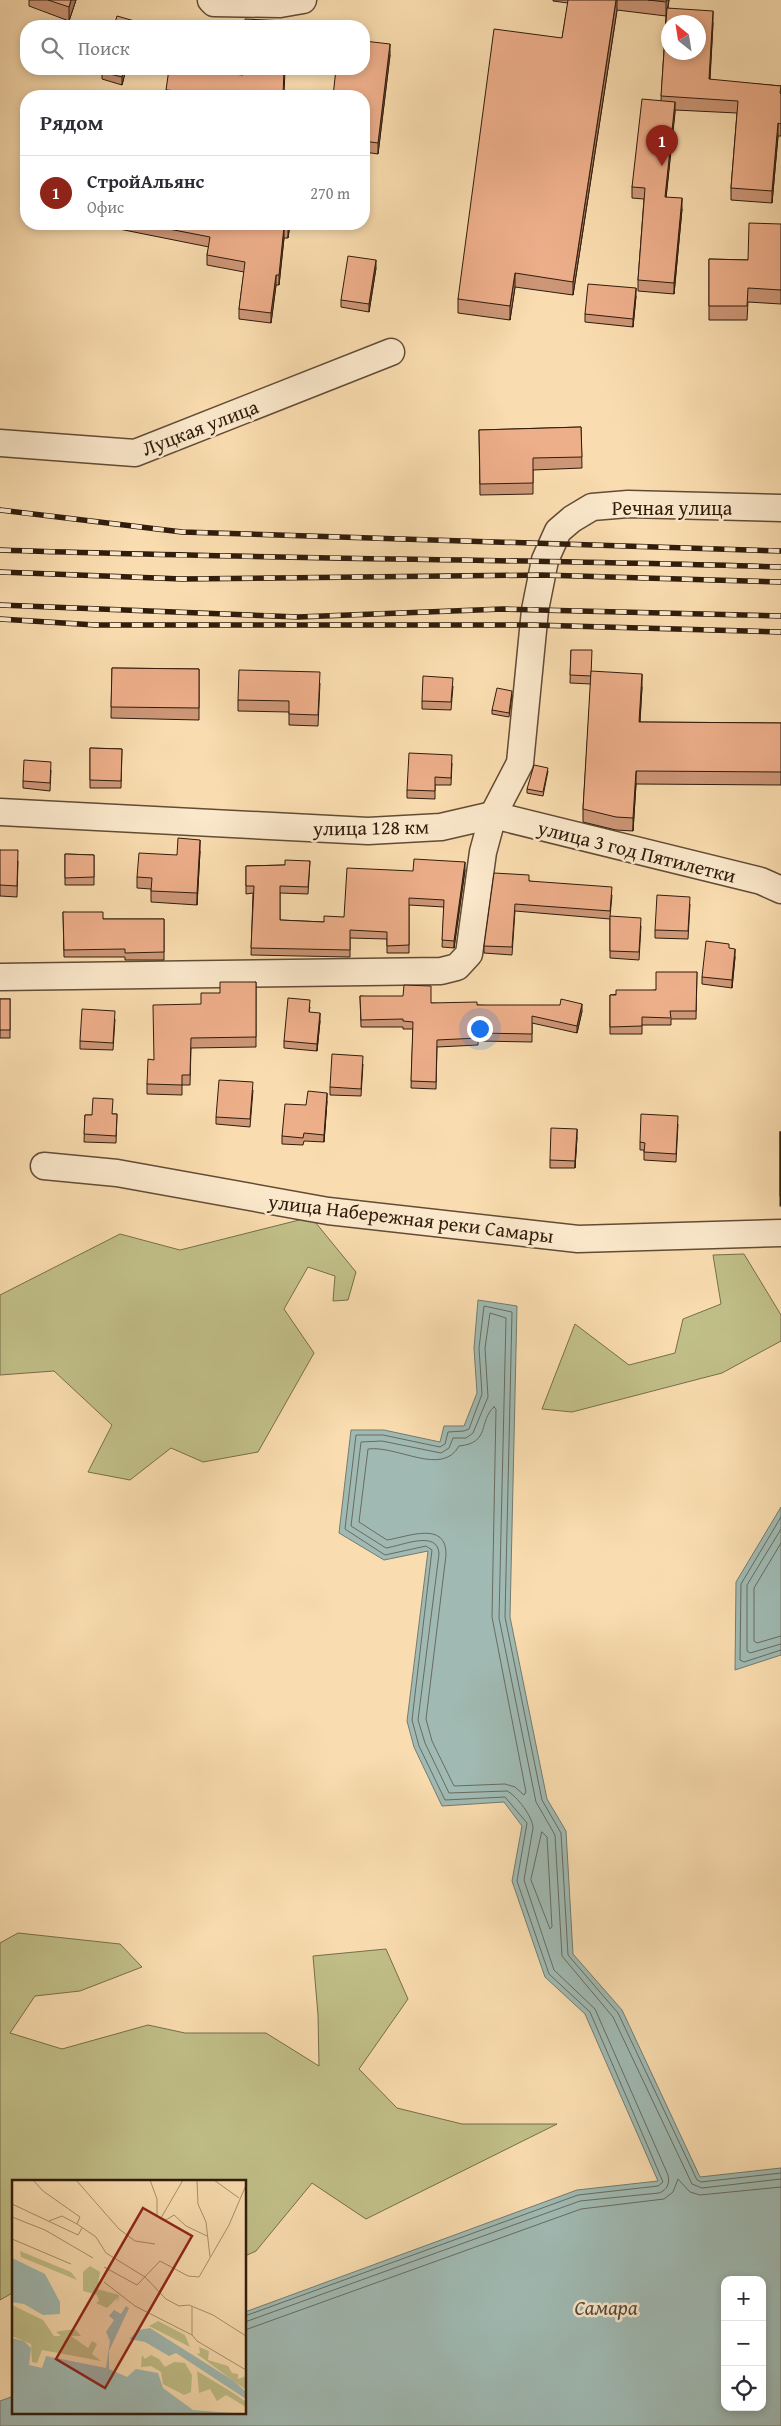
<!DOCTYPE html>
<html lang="ru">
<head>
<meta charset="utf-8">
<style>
	body { margin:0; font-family:"Gentium Book Plus",serif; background:#f7f7f7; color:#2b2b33 }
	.controls { position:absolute; right:15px; bottom:15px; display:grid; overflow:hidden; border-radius:10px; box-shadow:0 2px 8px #0003 }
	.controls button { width:45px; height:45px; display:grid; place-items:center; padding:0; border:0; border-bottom:1px solid #e1e1e2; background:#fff; color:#2b2b33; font:25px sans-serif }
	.compass { position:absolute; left:661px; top:15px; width:45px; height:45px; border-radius:50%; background:#fff; box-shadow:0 2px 8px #0003; rotate:330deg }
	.you { position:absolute; left:479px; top:1028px; width:18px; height:18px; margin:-12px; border:4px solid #fff; border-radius:50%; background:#1a73e8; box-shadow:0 0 0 8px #1a73e833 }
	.badge { display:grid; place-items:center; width:32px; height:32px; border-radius:50%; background:#8f2418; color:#fff; font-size:16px; font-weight:700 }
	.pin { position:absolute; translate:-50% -41px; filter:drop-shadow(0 1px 2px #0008) }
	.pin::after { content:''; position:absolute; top:26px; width:18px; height:15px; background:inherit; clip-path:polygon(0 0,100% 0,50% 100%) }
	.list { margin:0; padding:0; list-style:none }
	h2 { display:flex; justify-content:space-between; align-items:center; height:65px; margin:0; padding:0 20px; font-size:21px }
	h2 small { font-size:16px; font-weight:400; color:#7c7c81 }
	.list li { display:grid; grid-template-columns:32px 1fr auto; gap:15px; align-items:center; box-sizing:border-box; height:75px; padding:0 20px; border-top:1px solid #e1e1e2 }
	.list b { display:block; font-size:19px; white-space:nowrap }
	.list p { margin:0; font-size:16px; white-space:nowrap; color:#7c7c81 }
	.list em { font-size:16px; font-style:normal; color:#7c7c81 }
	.icon { flex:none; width:28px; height:28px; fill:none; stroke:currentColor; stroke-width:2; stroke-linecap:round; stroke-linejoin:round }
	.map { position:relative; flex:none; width:781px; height:2426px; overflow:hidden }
	.search { position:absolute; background:#fff; box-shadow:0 2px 8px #0003; left:20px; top:20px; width:350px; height:55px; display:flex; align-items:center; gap:12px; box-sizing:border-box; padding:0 18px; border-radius:20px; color:#7c7c81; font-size:19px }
	.panel { position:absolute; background:#fff; box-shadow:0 2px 8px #0003; left:20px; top:90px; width:350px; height:140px; border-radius:20px }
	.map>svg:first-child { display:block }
	.green { fill:#c1bf88; stroke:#786e4a }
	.water { fill:#a0bab3; stroke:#737b70; fill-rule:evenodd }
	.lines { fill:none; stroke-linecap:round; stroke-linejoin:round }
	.shore { stroke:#686b60; stroke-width:1 }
	.minor-casing { stroke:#624c35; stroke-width:29 }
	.minor { stroke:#fbe8cb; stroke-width:26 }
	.rail-casing { stroke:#301c0c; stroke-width:5.5 }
	.rail { stroke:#fbe8cb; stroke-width:4; stroke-dasharray:11; stroke-linecap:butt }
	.wall { fill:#cc9677; stroke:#301c0c }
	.shaded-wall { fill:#a67a61; stroke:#301c0c }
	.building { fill:#edae8a; stroke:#301c0c; fill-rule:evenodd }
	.labels { text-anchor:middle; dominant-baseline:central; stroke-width:5; stroke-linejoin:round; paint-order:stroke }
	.street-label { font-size:20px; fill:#301c0c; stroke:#fbe8cb }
	.water-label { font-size:21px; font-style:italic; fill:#524b3e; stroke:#fbe8cb }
	.inset-road { fill:none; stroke:#a98f6e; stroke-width:1 }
	.view { fill:#8f2418; fill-opacity:0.15; stroke:#8f2418; stroke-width:2.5 }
	.inset-edge { fill:none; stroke:#301c0c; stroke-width:2.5 }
</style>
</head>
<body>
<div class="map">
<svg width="781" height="2426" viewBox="0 0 781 2426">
	<rect width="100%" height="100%" fill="#f9dcaf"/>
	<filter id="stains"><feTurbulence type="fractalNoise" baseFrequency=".004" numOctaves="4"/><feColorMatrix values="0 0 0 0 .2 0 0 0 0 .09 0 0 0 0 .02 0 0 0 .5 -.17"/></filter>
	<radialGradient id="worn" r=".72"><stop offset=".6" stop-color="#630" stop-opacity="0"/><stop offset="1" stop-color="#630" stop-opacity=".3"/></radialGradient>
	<!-- green -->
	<g class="green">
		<polygon points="311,1217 356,1272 348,1300 333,1301 335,1276 308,1267 284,1309 314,1353 258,1452 203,1462 171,1448 130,1480 88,1472 112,1425 54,1371 0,1375 0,1295 120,1234 180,1250"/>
		<polygon points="744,1254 781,1315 781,1341 722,1373 572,1412 542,1409 575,1324 629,1365 675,1353 683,1319 721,1304 713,1255"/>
		<polygon points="18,1933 120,1944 142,1967 80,1991 35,1996 10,2033 62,2049 148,2025 185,2033 266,2033 319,2066 318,2015 313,1956 386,1949 408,1999 359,2069 397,2108 462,2124 557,2124 366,2219 312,2183 256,2251 245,2256 245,2181 14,2181 14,2292 0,2300 0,1943"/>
	</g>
	<!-- water -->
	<g class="water">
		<path d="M 478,1300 L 517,1306 L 510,1617 L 547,1799 L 566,1831 L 573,1954 L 622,2010 L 700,2177 L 781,2168 L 781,2426 L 0,2426 L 0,2401 L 14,2396 L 14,2412 L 245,2412 L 245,2312 L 577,2190 L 658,2181 L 585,2014 L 545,1977 L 512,1881 L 522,1826 L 504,1802 L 442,1806 L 414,1747 L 407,1721 L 428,1551 L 384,1560 L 339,1533 L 351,1430 L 384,1430 L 440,1442 L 444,1426 L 464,1426 L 477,1393 L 474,1348 ZM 725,2280 L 762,2280 L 762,2407 L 725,2407 Z"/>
		<polygon points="781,1507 781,1655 735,1670 736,1582"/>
	</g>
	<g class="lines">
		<!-- shore -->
		<g class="shore">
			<path d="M 494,1407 L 496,1409 L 492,1617 L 526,1792 L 524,1795 L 515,1787 L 505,1784 L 454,1786 L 432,1741 L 426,1719 L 446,1555 C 447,1520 407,1537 387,1540 L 359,1522 L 368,1449 C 397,1445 442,1477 459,1446 C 491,1443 478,1421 494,1407 Z"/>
			<polyline points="781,1517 741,1584 740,1660 744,1662 781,1650"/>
			<polyline points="781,1529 747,1585 747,1651 750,1653 781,1644"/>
			<polyline points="781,1543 754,1588 754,1641 757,1643 781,1636"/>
			<polygon points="542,1832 547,1837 552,1927 550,1929 531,1880"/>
			<polyline points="245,2316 578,2195 658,2186 663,2182 590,2012 549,1974 517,1881 527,1823 505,1797 445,1800 419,1746 412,1720 432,1550 426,1546 385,1555 345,1529 356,1435 383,1435 440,1447 445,1444 448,1432 464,1431 469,1429 482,1394 479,1348 484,1306 512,1312 505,1617 542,1800 561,1833 568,1955 618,2013 697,2180 701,2182 781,2173"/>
			<path d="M 245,2322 L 580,2201 L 659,2193 C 667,2190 670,2184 668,2175 L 595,2009 L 554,1970 L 524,1880 L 533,1828 C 533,1817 517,1796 507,1791 L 449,1793 L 425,1743 L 418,1720 L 439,1554 C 438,1529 401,1546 386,1548 L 351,1526 L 361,1442 L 382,1441 L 441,1453 L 449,1448 L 453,1438 L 466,1438 L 473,1433 L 488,1397 L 485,1348 L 490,1313 L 506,1318 L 499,1618 L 536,1802 L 555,1835 L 562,1956 L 613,2017 L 692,2184 L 702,2188 L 781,2179"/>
			<polyline points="245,2330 581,2209 664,2199 673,2192 678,2179 690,2192 700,2195 781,2187"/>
		</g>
		<defs>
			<g id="minor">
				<polyline points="211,0 214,3 280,4 303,0"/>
				<polyline points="0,443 135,453 391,352"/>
				<polyline points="0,812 368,831 441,827 493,815 761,881 781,890"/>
				<polyline points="0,977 441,971 457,967 469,954 483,852 493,815 520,763 535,610 545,560 558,531 572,519 592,507 628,504 781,508"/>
				<polyline points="44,1166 117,1173 328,1211 578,1239 781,1233"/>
			</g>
		</defs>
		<!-- minor casing -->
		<use href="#minor" class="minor-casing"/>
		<!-- minor -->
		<use href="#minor" class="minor"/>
		<defs>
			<g id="rail">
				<polyline points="0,510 182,532 781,551"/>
				<path d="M 0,550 C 260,559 521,559 781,567"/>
				<polyline points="0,572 182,579 542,575 781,582"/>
				<polyline points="0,605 298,617 503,609 781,616"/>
				<polyline points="0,619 95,625 534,625 781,632"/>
			</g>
		</defs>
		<!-- rail casing -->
		<use href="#rail" class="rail-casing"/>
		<!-- rail -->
		<use href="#rail" class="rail"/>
	</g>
	<!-- wall -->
	<g class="wall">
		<polygon points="29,0 76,0 69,21 29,6"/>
		<polygon points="553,0 669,0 668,8 713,23 710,80 781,86 781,136 778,136 772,203 731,200 731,188 737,113 675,110 666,197 682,209 674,294 638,291 638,280 644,199 632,198 632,187 661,100 666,16 617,10 573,295 515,287 510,320 458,313 458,299 562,38 568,3 553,1"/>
		<polygon points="390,55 378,154 364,152 364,96"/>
		<polygon points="126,69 122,85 102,79 102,72"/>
		<polygon points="285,69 284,96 166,96 166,90"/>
		<polygon points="109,224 290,224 288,238 284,238 279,285 276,285 271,323 239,319 239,309 244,272 207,265 207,255 209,247 109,227"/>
		<polygon points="781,224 781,304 748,302 747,320 709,320 709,259 748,260"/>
		<polygon points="376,268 369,312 341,307 341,300"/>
		<polygon points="636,296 633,327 585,322 585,314"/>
		<polygon points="581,427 582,468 533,470 533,494 480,495 479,430"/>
		<polygon points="571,650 591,676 642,687 640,722 781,723 781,785 636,784 633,831 616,830 583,822 583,809 591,684 570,683"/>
		<polygon points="112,668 199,669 199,720 111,718"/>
		<polygon points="320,683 318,726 289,725 289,712 238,711 238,700"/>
		<polygon points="453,686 451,710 422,709 422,701"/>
		<polygon points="512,695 509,717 492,714 492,710"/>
		<polygon points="90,748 122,749 121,788 90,788"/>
		<polygon points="452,763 451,785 435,785 435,799 407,798 407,790"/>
		<polygon points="51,770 50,791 23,788 23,781"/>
		<polygon points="548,771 543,796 527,793 527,789"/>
		<polygon points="0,850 18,861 17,897 0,896"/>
		<polygon points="200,851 197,905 151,902 151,889 137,888 137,877 177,855"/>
		<polygon points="65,854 94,855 94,885 65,885"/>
		<polygon points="310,861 308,894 280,893 280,920 324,922 344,917 413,871 465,870 454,948 442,947 444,907 409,905 409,953 387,953 387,939 350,938 350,957 251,955 253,893 246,894 246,866 285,865"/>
		<polygon points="529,881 612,895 610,917 641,926 639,960 610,958 610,919 515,911 512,955 484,953 484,946"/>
		<polygon points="690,904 688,939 655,938 655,930"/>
		<polygon points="63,912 103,919 164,919 164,960 125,960 125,957 64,957"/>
		<polygon points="729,948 735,957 732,988 702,984 702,977"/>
		<polygon points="697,972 696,1019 671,1019 671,1025 642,1025 642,1034 610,1034 610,995 656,990"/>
		<polygon points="256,982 256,1047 191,1048 190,1085 182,1085 182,1095 147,1094 147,1084 154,1060 201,1004 220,993"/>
		<polygon points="360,996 431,1003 477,1005 582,1011 577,1033 532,1023 532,1042 478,1041 478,1045 437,1047 436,1089 411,1088 413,1029 403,1029 403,1027 361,1027"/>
		<rect x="0" y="999" width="10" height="39"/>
		<polygon points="310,1007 309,1012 320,1021 317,1051 284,1048 284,1041"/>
		<polygon points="115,1019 113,1050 80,1049 80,1041"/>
		<polygon points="363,1064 361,1096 330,1095 330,1087"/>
		<polygon points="253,1090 250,1127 216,1124 216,1117"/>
		<polygon points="327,1101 324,1142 304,1141 303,1145 282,1144 282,1136 306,1105"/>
		<polygon points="112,1114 117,1114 116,1143 84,1142 85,1115 92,1115"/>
		<polygon points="678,1124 676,1162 644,1160 644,1150 640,1150 640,1142"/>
		<rect x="780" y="1132" width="1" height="74"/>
		<polygon points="577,1137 575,1168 550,1168 550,1160"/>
	</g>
	<!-- shaded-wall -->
	<g class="shaded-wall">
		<polygon points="71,0 76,0 69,21 69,7"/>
		<polygon points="616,0 617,0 617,10 573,295 573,282"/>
		<polygon points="667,0 669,0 666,16 666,2"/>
		<polygon points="713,11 713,23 709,92 709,79"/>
		<polygon points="390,44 390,55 378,154 378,143"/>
		<polygon points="124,69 126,69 122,85 122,77"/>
		<polygon points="675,102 675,113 665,208 665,197"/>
		<polygon points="778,123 778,136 772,203 772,191"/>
		<polygon points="682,198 682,209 674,294 674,283"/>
		<polygon points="288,224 290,224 288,238"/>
		<polygon points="284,227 284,238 279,285 279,275"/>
		<polygon points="376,260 376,268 369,312 369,304"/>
		<polygon points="515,273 515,287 510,320 510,306"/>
		<polygon points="276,275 276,285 271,323 271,313"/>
		<polygon points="636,288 636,296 633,327 633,319"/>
		<polygon points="642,674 642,687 639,735 639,722"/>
		<polygon points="636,771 636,784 633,831 633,818"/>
		<polygon points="200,840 200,851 197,905 197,893"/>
		<polygon points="465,862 465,870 454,948 454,941"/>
		<polygon points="735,949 735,957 732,988 732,980"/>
		<polygon points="582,1004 582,1011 577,1033 577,1026"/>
		<polygon points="320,1013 320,1021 317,1051 317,1044"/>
		<polygon points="327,1093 327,1101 324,1142 324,1135"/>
		<polygon points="577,1129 577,1137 575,1168 575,1161"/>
	</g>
	<!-- building -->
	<g class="building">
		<polygon points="48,0 71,0 69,7"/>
		<polygon points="568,0 616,0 573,282 515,273 510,306 458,299 494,29 562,38"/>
		<polygon points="648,0 667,0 666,2"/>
		<path d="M 667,8 L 713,11 L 709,79 L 781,86 L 780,93 L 781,94 L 781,124 L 778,123 L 772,191 L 731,188 L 738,101 L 661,96 ZM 668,22 L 698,22 L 698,52 L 668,52 Z"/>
		<polygon points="117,16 152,26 114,26"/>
		<polygon points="245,19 287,21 287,26 245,26"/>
		<polygon points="364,41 390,44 378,143 364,141 364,96 333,96 336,69 364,69"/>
		<polygon points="103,69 124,69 122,77 102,72"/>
		<polygon points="169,69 182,69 243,75 243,69 284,69 283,96 231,96 166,90"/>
		<polygon points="642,99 675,102 665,197 682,198 674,283 638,280 645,188 632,187"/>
		<polygon points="749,223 781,224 781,290 748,288 747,306 709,306 709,259 748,260"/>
		<polygon points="143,224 288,224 288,228 284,227 279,275 276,275 271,313 239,309 245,262 207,255 210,237"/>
		<polygon points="348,256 376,260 369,304 341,300"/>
		<polygon points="588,284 636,288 633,319 585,314"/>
		<polygon points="581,427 582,457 533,458 533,483 480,484 479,430"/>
		<polygon points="571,650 592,650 591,676 570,675"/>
		<polygon points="112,668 199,669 199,708 111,707"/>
		<polygon points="239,670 320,672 318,715 289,714 289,701 238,700"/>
		<polygon points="591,671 642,674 639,722 781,723 781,772 636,771 633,818 616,817 583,809"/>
		<polygon points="423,676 453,678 451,702 422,701"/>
		<polygon points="497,688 512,691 509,713 492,710"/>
		<polygon points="90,748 122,749 121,781 90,780"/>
		<polygon points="409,753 452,755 451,778 435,777 435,791 407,790"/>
		<polygon points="24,760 51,762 50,783 23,781"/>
		<polygon points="534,765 548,768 543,792 527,789"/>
		<polygon points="178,838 200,840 197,893 151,891 152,878 137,877 139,853 177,855"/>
		<polygon points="0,850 18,850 17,886 0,885"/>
		<polygon points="65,854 94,855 94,877 65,878"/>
		<polygon points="414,859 465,862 454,941 442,940 444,900 409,898 409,945 387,946 387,932 350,930 350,950 251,948 254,886 246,886 246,866 285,865 285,860 310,861 308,887 280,886 280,920 324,922 324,916 344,917 347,868 413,871"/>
		<polygon points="494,873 529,875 529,881 612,887 610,911 515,904 512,947 484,946"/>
		<polygon points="657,895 690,897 688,931 655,930"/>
		<polygon points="63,912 103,912 103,919 164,919 164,952 125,953 125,949 64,950"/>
		<polygon points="610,916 641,918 639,952 610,951"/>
		<polygon points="706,941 729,944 729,948 735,949 732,980 702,977"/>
		<polygon points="656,972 697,972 696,1011 670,1011 671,1018 642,1017 642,1026 610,1027 610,995 616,995 616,990 656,990"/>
		<polygon points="220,982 256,982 256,1037 191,1038 190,1075 182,1075 182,1085 147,1084 148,1059 154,1060 153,1005 201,1004 201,993 220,993"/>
		<polygon points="404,985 431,986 431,1003 477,1002 477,1005 560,1005 561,999 582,1004 577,1026 532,1016 532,1034 478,1033 478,1038 437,1040 436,1082 411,1081 413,1022 403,1021 403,1019 361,1020 360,996 403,996"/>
		<polygon points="288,998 310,1000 309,1012 320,1013 317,1044 284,1041"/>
		<rect x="0" y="999" width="10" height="31"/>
		<polygon points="82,1009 115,1011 113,1043 80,1041"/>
		<polygon points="332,1054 363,1056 361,1089 330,1087"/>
		<polygon points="219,1080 253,1082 250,1119 216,1117"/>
		<polygon points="308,1091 327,1093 324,1135 304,1133 303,1138 282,1136 285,1104 306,1105"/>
		<polygon points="93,1098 113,1099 112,1114 117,1114 116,1136 84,1134 85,1115 92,1115"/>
		<polygon points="641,1114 678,1116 676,1154 644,1152 645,1143 640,1142"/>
		<polygon points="551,1128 577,1129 575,1161 550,1160"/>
		<rect x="780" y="1132" width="1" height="64"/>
	</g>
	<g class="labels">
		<!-- street labels -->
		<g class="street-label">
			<text transform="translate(200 427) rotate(-21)">Луцкая улица</text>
			<text x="672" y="507">Речная улица</text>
			<text transform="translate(371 827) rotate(-1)">улица 128 км</text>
			<text transform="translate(637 851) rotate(14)">улица 3 год Пятилетки</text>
			<text transform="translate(411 1218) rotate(7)">улица Набережная реки Самары</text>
		</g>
		<!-- water labels -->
		<g class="water-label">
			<text x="606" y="2307">Самара</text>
		</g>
	</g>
	<!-- overview -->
	<g transform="translate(12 2180)">
		<rect width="234" height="234" fill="#f9dcaf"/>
		<path d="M 8,71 L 59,92 L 65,100 L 9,77 ZM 78,86 L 88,92 L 85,109 L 107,115 L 106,122 L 105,118 L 95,128 L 84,123 L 87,121 L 85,115 L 71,111 L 71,92 ZM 0,125 L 31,140 L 42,156 L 49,156 L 44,152 L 48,151 L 63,149 L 69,156 L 59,156 L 76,168 L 80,161 L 85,164 L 80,174 L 89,181 L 30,170 L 25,183 L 20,182 L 19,164 L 0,156 ZM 146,141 L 173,155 L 178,167 L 137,146 ZM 187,167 L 197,171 L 196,180 L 216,186 L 220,193 L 226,194 L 226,199 L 234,196 L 234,210 L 185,174 L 188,173 ZM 130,175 L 133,179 L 139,175 L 147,179 L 153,187 L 162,182 L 173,183 L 180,195 L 179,212 L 172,215 L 151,204 L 149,192 L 139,186 L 129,187 ZM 185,191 L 223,214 L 234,222 L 234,227 L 214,215 L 205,221 L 198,209 L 187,213 Z" fill="#c1bf88"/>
		<path d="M 0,78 L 33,94 L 48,122 L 48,134 L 31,135 L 12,124 L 0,122 ZM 114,126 L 117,128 L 97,171 L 97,189 L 115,197 L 124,189 L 146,193 L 151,208 L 181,230 L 233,234 L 0,234 L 0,158 L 12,161 L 19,168 L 17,185 L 30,188 L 34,176 L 94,188 L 98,161 L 94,152 L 102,140 L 97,136 L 102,130 L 109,134 ZM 138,148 L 222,201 L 234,212 L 234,219 L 164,173 L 157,176 L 133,162 L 117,159 L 127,150 Z" fill="#a0bab3"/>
		<path class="inset-road" d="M 21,0 L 31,11 L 68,37 L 65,44M 64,0 L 107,49 L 123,61 L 143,64M 138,0 L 145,19 L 145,36 L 149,38M 185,0 L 186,24 L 194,42 L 198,77M 202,0 L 227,18M 0,24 L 66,55 L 70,48M 0,37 L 33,50 L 81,78M 149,38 L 154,40 L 162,35 L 174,46 L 195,56M 149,38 L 171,0M 37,41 L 50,36 L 65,44 L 84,57 L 94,73 L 133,97 L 154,119 L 167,126 L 177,125 L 201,135 L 234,156M 0,59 L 59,84M 92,87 L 125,105 L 148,81 L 176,96 L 187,97 L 217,45 L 234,5M 92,102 L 123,126 L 180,155 L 185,161 L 234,190M 180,155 L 180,126"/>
		<path class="view" d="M 131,28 L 180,56 L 93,208 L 44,179 Z"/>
		<rect width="234" height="234" class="inset-edge"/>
	</g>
	<rect width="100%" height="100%" filter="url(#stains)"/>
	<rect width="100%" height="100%" fill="url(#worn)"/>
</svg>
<div class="controls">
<button>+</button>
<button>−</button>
<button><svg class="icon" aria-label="locate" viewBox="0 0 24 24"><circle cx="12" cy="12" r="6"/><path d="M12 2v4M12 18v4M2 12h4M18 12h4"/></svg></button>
</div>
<svg class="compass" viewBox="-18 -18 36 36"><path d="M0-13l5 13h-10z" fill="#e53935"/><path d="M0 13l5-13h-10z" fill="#7c7c81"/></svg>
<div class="you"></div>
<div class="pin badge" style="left:662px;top:166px">1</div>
<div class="search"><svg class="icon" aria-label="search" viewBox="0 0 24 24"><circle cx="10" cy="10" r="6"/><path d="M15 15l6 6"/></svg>Поиск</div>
<section class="panel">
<h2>Рядом<small></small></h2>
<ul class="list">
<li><span class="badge">1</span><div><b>СтройАльянс</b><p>Офис</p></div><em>270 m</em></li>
</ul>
</section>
</div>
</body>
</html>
